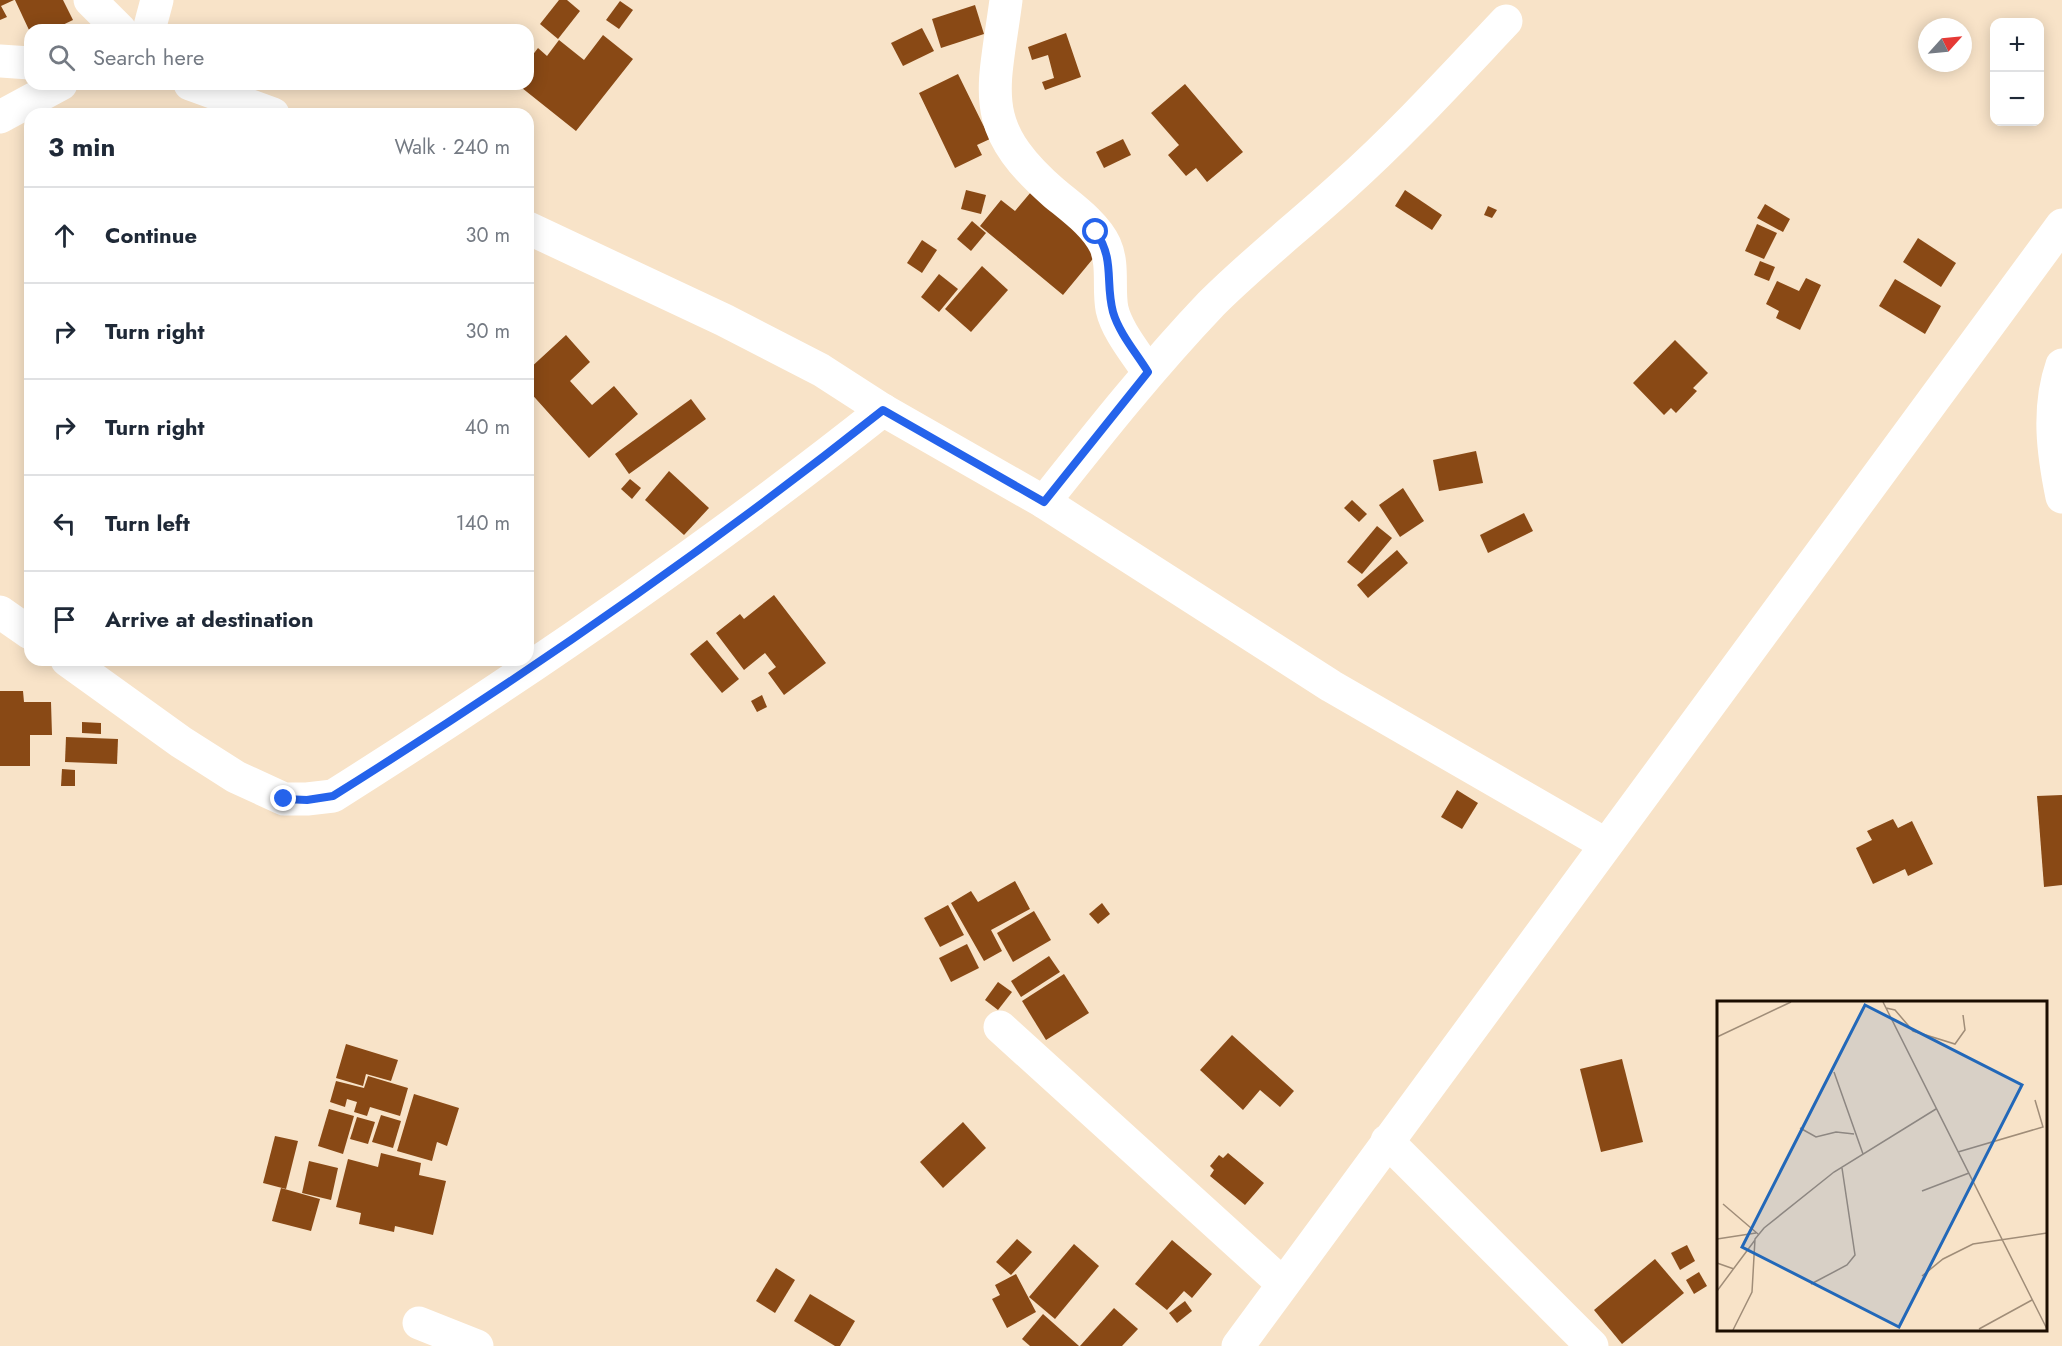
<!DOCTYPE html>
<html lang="en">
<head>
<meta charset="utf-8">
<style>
	body { margin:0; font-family:Jost,sans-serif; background:#f2f2f3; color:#1f2937 }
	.controls { position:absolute; right:18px; top:18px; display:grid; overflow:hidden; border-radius:12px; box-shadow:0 3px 15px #0003 }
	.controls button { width:54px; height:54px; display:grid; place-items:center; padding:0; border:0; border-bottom:2px solid #e0e1e3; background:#fff; color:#1f2937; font:30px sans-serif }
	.compass { position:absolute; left:1918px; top:18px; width:54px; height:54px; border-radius:50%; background:#fff; box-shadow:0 3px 15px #0003; rotate:63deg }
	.stop { position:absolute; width:18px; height:18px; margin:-14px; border:4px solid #2563eb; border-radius:50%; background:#fff }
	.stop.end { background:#2563eb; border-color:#fff; box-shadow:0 2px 6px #0008 }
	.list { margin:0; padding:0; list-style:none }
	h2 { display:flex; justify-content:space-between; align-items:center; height:78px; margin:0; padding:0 24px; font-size:26px }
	h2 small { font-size:20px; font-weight:400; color:#747a83 }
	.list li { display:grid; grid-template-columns:39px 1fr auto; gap:18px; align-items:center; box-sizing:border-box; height:96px; padding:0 24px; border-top:2px solid #e0e1e3 }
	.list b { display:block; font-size:22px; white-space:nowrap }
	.list em { font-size:20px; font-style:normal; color:#747a83 }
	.icon { flex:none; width:33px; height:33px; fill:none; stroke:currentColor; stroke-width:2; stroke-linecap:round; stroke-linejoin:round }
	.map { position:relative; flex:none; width:2062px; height:1346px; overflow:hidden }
	.search { position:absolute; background:#fff; box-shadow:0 3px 15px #0003; left:24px; top:24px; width:510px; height:66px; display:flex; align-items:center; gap:15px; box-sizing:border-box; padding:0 21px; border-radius:18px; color:#747a83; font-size:22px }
	.panel { position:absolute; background:#fff; box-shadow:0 3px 15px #0003; left:24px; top:108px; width:510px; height:558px; border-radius:18px }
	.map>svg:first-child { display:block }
	.building { fill:#894915 }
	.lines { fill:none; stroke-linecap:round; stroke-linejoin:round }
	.minor { stroke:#fff; stroke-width:33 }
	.route { stroke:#2563eb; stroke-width:8 }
	.inset-road { fill:none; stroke:#a08d78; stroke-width:1.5 }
	.view { fill:#2268b9; fill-opacity:0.15; stroke:#2268b9; stroke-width:3 }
	.inset-edge { fill:none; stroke:#1b0d00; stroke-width:3 }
</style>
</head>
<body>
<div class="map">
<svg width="2062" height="1346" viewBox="0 0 2062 1346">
	<rect width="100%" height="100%" fill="#f8e3c8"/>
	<!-- building -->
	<g class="building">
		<polygon points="0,0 14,0 1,6 7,17 0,20"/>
		<polygon points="15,0 63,0 73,20 52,30 29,30"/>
		<polygon points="559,0 567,0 580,11 558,39 540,24"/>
		<polygon points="620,1 633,10 619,29 606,20"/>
		<polygon points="975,5 984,34 941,48 932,19"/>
		<polygon points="922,28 934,51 903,66 891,43"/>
		<polygon points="1066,33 1081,77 1045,90 1042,82 1054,78 1048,55 1032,60 1028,47"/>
		<polygon points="603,35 633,59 576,131 517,84 528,84 528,61 538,48 547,56 559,40 584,60"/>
		<polygon points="958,74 990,139 977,145 982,155 955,168 919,93"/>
		<polygon points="1185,84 1243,152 1207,182 1196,168 1186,176 1168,155 1179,145 1151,113"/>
		<polygon points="1123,139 1131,155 1104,168 1096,152"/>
		<polygon points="966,190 986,195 981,214 961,209"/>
		<polygon points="1405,190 1442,215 1432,230 1395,206"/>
		<polygon points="1031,192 1101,249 1063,295 980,226 1001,200 1015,211"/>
		<polygon points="1765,204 1790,219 1783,232 1757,218"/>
		<polygon points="1488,206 1497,210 1492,218 1484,215"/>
		<polygon points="972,221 986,233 971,251 957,239"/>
		<polygon points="1757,224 1777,233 1764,259 1745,251"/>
		<polygon points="1918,238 1956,263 1941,287 1903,262"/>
		<polygon points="922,240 937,250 922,273 907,263"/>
		<polygon points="1760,261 1775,267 1769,281 1754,275"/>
		<polygon points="982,266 1008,290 971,332 945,309"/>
		<polygon points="939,274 958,289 939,312 921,297"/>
		<polygon points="1806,278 1821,285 1800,330 1776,318 1779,311 1766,304 1777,281 1799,291"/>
		<polygon points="1895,279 1941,306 1925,334 1879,306"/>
		<polygon points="566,335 590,362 570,381 592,405 614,386 638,414 589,458 528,390 528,370"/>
		<polygon points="1675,340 1708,373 1693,388 1697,391 1676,413 1671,408 1664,415 1633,383"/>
		<polygon points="691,399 706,419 629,474 615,454"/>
		<polygon points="1476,451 1483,483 1439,491 1433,460"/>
		<polygon points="669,471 709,508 684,535 645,500"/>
		<polygon points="630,479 641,488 632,499 621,489"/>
		<polygon points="1403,488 1424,521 1400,537 1379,505"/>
		<polygon points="1352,500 1367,514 1359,522 1344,508"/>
		<polygon points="1524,513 1533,531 1488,553 1480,535"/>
		<polygon points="1377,526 1392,538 1362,574 1347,562"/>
		<polygon points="1397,550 1408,563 1368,598 1357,585"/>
		<polygon points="774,595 826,663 784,695 768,673 776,667 765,653 744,670 716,633 740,614 744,619"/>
		<polygon points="707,640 739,679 722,693 690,654"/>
		<polygon points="0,691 23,691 24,702 51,702 52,735 30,735 30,766 0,766"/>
		<polygon points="762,695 767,707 757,712 751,701"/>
		<polygon points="82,722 101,723 101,734 82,733"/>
		<polygon points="66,737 118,739 117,764 65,762"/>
		<polygon points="62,769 75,770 75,786 61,786"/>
		<polygon points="1457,790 1478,803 1462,829 1441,817"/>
		<polygon points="2062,795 2062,885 2044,887 2037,796"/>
		<polygon points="1893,819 1898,828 1912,821 1933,864 1908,876 1905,869 1873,884 1856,848 1872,840 1867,831"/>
		<polygon points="1015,881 1030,909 991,930 1002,951 984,961 951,903 971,891 978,902"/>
		<polygon points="1102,903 1110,914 1098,924 1089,914"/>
		<polygon points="948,905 964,935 940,947 924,918"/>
		<polygon points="1034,911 1051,940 1013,962 997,933"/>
		<polygon points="967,944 979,968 951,982 939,958"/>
		<polygon points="1049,956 1060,972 1021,997 1011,981"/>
		<polygon points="1064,974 1089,1013 1046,1040 1022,1001"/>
		<polygon points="998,982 1012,992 998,1010 985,1000"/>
		<polygon points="1232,1035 1294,1091 1280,1107 1260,1090 1243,1110 1200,1070"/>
		<polygon points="346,1044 398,1060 391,1081 366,1074 363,1086 336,1078"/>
		<polygon points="1622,1059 1643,1142 1601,1152 1580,1069"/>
		<polygon points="368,1076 408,1088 400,1116 370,1107 367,1116 354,1112 357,1102 347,1099 345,1107 330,1102 336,1081 364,1088"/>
		<polygon points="414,1094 459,1108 447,1146 437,1142 432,1161 397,1151"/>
		<polygon points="329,1109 354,1116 343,1154 318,1146"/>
		<polygon points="381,1115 401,1121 393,1148 372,1142"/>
		<polygon points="357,1117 375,1122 368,1144 350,1139"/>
		<polygon points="963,1122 986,1148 943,1188 920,1162"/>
		<polygon points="275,1136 298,1141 286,1189 263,1183"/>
		<polygon points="381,1153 421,1163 419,1175 446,1181 433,1235 395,1226 394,1232 359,1224 361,1213 336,1207 348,1159 378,1167"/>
		<polygon points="1228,1153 1264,1183 1245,1205 1210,1176 1214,1170 1210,1166 1219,1155 1223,1158"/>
		<polygon points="309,1161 338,1168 331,1200 302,1193"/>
		<polygon points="281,1188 320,1199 311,1231 272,1221"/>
		<polygon points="1017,1239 1032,1252 1011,1275 996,1262"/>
		<polygon points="1172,1240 1212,1274 1192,1298 1184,1291 1167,1310 1135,1284"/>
		<polygon points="1074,1244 1099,1266 1055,1319 1029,1297"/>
		<polygon points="1687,1245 1695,1261 1680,1270 1671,1253"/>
		<polygon points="1655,1259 1684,1293 1622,1344 1594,1310"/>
		<polygon points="776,1268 795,1280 775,1313 756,1301"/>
		<polygon points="1699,1272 1707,1286 1694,1294 1686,1280"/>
		<polygon points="1016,1274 1036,1312 1007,1328 992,1299 1000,1295 995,1285"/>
		<polygon points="810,1294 855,1321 840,1346 835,1346 794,1321"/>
		<polygon points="1185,1301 1192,1311 1177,1323 1169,1313"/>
		<polygon points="1114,1308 1138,1329 1122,1346 1080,1346"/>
		<polygon points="1043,1314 1079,1346 1030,1346 1022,1339"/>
	</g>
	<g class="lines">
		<!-- minor -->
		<g class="minor">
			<polyline points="90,0 120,30"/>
			<path d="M 1006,0 C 994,92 976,125 1054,193 C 1072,208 1095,224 1105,245 C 1114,265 1108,289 1112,309 C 1117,331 1136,353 1148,372"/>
			<polyline points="149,30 157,0"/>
			<polyline points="0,61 30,63"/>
			<polyline points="190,84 273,114"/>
			<polyline points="0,117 61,84"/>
			<polyline points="528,228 724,320 821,370 883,410 1044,502 1331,686 1605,844"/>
			<path d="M 2062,365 C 2047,408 2053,453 2062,497"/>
			<path d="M 1044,502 C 1098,434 1151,367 1211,304 C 1253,262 1299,226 1343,186 C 1401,134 1453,77 1506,21"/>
			<polyline points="0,612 30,633"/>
			<path d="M 67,660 L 181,742 L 236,777 L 284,799 L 307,799 L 333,796 C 523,676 708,549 883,410"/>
			<polyline points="1000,1027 1283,1284"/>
			<polyline points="1387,1141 1592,1346"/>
			<polyline points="419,1323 477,1346"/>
			<polyline points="1238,1346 2062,225"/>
		</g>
	</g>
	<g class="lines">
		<!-- route -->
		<path class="route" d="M 284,799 L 307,800 L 333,796 C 523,677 708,549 883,410 L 1044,502 L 1148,372 C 1137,354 1119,333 1113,312 C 1105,282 1115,260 1096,232"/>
	</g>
	<!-- overview -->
	<g transform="translate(1717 1001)">
		<rect width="330" height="330" fill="#f8e3c8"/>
		<path class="inset-road" d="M 166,1 L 330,328M 169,7 L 178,9 L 196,30 L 238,43 L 248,29 L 246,14M 0,36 L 74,1M 117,71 L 146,153M 83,127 L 99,136 L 119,131 L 137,133M 241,151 L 326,126 L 318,99M 205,190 L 252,172M 6,203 L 41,233M 0,238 L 39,232M 0,262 L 17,268M 205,275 L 226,258 L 256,243 L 330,232M 94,283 L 130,264 L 138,254 L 125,167M 0,290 L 38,239M 262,328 L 315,299M 16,329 L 35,291 L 38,238 L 47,227 L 117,171 L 219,108"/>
		<path class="view" d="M 148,4 L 305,84 L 182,326 L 25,246 Z"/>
		<rect width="330" height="330" class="inset-edge"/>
	</g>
</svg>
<div class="controls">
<button>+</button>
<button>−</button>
</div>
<svg class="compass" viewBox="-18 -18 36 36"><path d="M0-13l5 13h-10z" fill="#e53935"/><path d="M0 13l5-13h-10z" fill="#747a83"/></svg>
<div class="stop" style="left:1096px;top:232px"></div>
<div class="stop end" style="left:284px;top:799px"></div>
<div class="search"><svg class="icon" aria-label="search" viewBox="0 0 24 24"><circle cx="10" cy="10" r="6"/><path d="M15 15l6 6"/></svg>Search here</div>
<section class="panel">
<h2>3 min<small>Walk · 240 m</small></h2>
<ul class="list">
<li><svg class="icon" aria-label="ahead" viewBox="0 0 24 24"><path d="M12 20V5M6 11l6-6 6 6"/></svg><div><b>Continue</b></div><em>30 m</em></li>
<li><svg class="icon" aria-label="right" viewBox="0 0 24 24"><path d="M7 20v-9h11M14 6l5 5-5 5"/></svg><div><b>Turn right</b></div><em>30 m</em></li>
<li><svg class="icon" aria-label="right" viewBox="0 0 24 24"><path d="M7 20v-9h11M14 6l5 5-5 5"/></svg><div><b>Turn right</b></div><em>40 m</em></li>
<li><svg class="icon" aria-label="left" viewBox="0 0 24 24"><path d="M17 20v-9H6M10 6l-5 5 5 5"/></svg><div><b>Turn left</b></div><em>140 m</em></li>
<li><svg class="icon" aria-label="arrive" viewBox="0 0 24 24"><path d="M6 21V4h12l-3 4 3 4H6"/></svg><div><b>Arrive at destination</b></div></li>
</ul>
</section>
</div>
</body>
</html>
